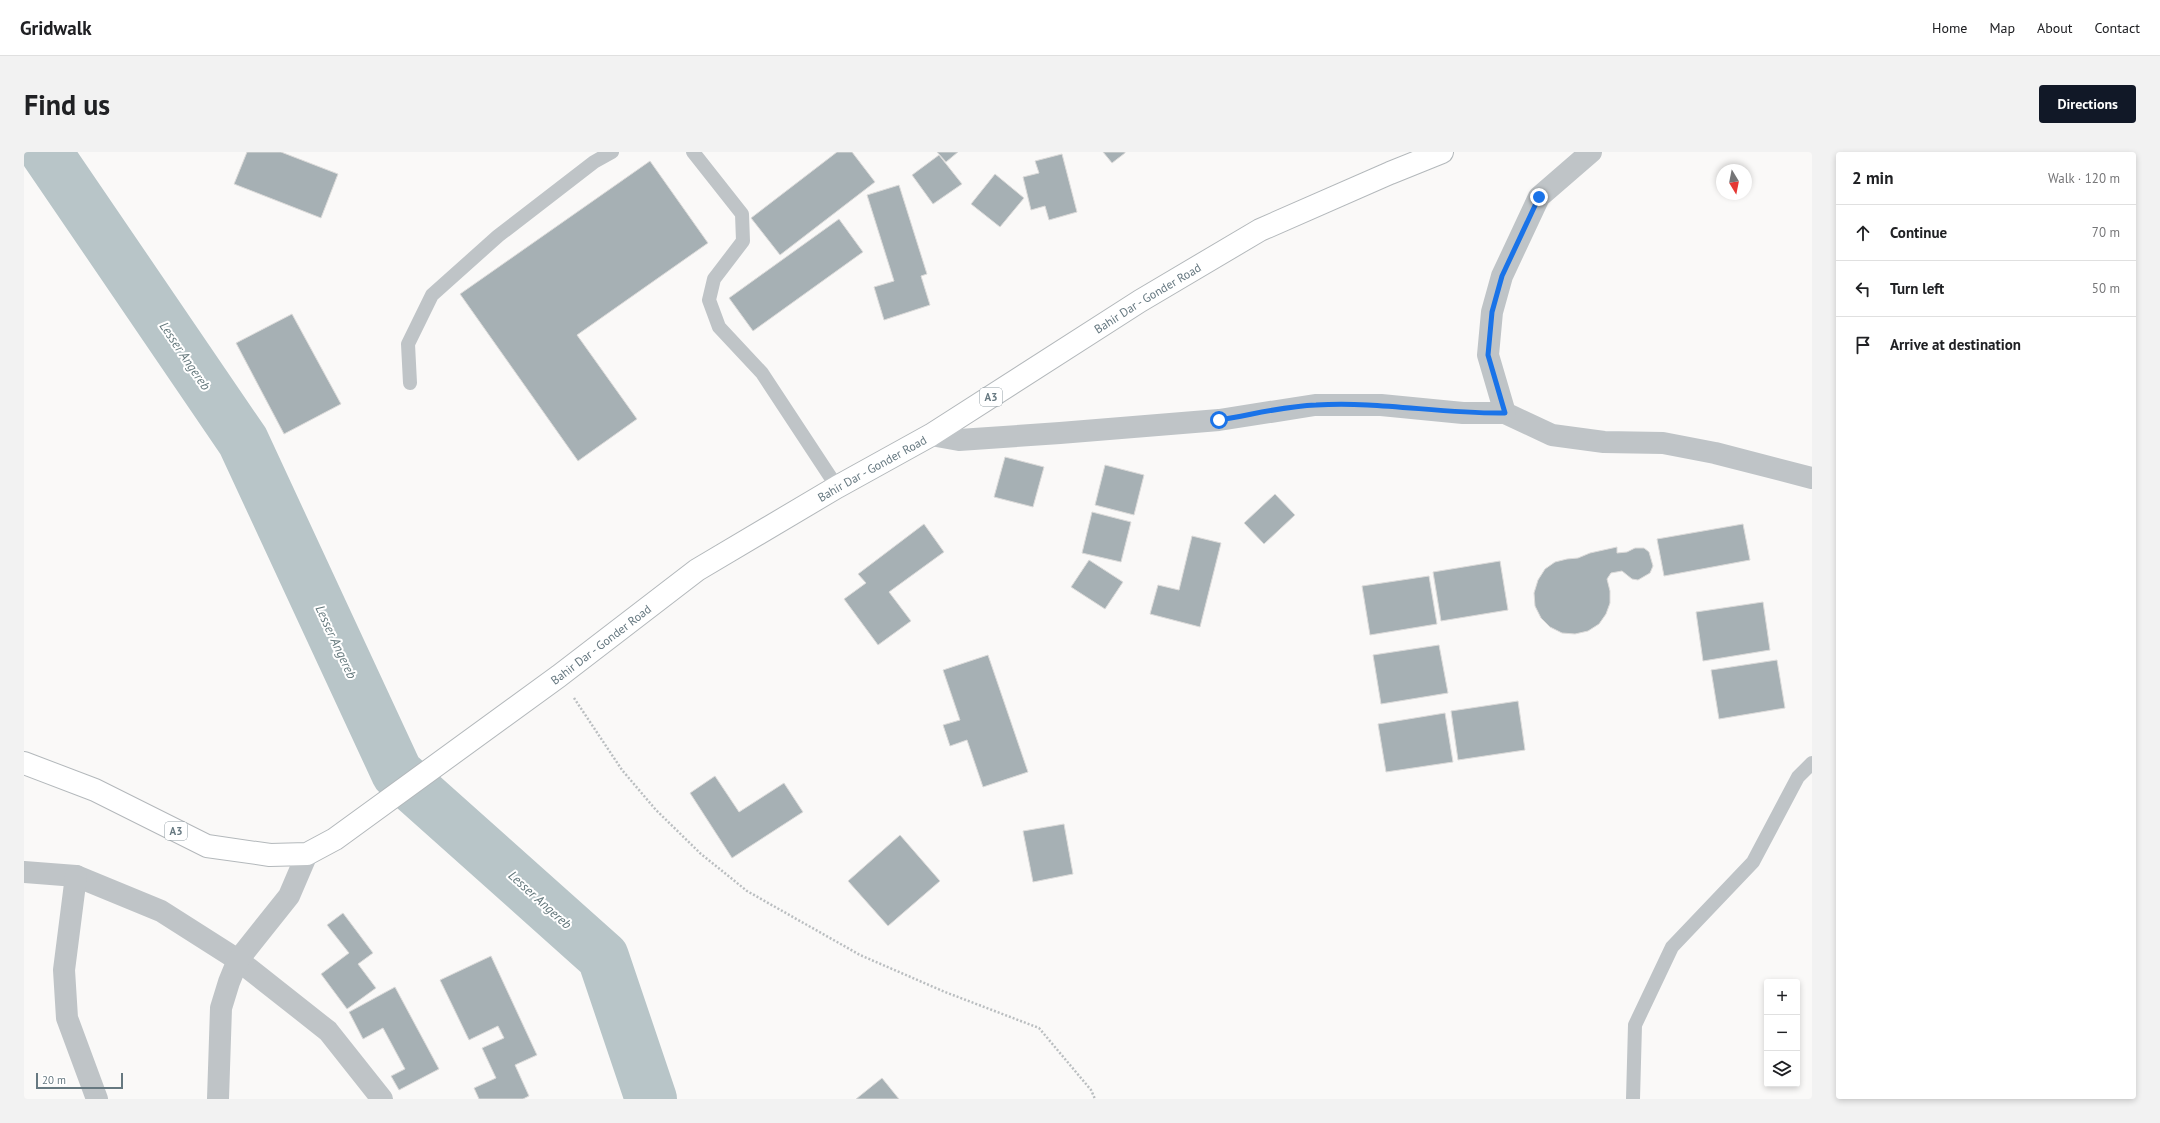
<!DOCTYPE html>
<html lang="en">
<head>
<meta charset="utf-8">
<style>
	body { margin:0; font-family:"PT Sans",sans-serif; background:#f2f2f2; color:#202124 }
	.controls { position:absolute; right:12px; bottom:12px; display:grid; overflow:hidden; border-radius:4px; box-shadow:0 2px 6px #0003 }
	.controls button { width:36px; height:36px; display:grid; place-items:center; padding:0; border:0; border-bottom:1px solid #e0e0e0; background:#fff; color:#202124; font:20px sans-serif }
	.compass { position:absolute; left:1692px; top:12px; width:36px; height:36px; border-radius:50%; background:#fff; box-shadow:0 2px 6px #0003; rotate:170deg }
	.scale { position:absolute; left:12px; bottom:10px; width:87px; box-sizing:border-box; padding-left:4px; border:2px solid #667880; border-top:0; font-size:11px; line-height:14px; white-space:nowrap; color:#667880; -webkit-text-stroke:3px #fff; paint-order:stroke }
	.stop { position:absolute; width:12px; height:12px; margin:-9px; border:3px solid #1a73e8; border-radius:50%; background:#fff }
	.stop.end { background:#1a73e8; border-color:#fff; box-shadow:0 1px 4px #0008 }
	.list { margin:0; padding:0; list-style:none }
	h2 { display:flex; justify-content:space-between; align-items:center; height:52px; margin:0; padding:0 16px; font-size:17px }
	h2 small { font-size:13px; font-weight:400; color:#757577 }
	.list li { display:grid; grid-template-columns:26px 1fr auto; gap:12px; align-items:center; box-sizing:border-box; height:56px; padding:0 16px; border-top:1px solid #e0e0e0 }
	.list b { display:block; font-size:15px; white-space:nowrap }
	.list em { font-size:13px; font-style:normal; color:#757577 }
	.icon { flex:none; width:22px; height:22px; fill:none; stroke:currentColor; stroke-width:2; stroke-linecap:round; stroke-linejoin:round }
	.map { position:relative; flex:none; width:1788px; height:947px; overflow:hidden; border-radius:4px }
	header { display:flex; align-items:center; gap:24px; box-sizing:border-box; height:56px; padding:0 20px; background:#fff; border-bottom:1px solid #e0e0e0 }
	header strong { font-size:19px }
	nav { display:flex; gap:22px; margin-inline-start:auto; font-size:14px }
	.intro { display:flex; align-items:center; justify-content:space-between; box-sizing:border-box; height:96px; padding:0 24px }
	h1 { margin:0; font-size:28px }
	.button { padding:10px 18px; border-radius:4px; background:#111827; color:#fff; font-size:14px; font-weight:700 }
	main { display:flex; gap:24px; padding:0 24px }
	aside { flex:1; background:#fff; border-radius:4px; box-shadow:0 2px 6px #0003 }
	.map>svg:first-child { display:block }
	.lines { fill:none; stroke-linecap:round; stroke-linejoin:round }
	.river { stroke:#b8c5c8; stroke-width:52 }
	.building { fill:#a6b0b4; stroke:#dcdbda }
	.trunk-casing { stroke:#b3b8bb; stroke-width:24 }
	.path { stroke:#babec0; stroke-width:2.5; stroke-dasharray:2 2; stroke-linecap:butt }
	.service { stroke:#bfc4c7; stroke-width:14 }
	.minor { stroke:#bfc4c7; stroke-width:22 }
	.trunk { stroke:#fff; stroke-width:22 }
	.route { stroke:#1a73e8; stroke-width:5 }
	.labels { text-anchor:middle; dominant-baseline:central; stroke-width:4; stroke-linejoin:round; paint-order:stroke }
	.shield { fill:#fff; stroke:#94a0a6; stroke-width:1 }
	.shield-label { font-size:11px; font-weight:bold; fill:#667880 }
	.street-label { font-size:12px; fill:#667880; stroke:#fff }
	.water-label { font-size:13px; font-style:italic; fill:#62767a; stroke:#fff }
</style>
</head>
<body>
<header>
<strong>Gridwalk</strong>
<nav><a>Home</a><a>Map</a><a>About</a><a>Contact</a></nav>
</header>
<div class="intro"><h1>Find us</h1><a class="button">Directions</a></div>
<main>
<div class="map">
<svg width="1788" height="947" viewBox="0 0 1788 947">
	<rect width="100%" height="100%" fill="#faf9f8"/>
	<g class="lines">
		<!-- river -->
		<polyline class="river" points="22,0 219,289 373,621 579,805 627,947"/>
	</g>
	<!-- building -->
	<g class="building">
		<polygon points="223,0 257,0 314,22 297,66 210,32"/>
		<polygon points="813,0 828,0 851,30 756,103 727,66"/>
		<polygon points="913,0 934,0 922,10"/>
		<polygon points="1079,0 1101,0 1101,1 1088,11"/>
		<polygon points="1038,2 1053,60 1025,68 1021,54 1007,58 999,25 1015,21 1011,9"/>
		<polygon points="915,3 938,32 909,52 888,23"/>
		<polygon points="626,9 684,91 553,183 613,267 554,309 436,142"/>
		<polygon points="971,22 1000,46 976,75 947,52"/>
		<polygon points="875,33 903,122 897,124 906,153 860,168 850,135 870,129 843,43"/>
		<polygon points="815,67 839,100 729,179 705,146"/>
		<polygon points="268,162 317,252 260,282 212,191"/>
		<polygon points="981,305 1020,315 1009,355 970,345"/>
		<polygon points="1081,313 1120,323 1110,363 1071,353"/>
		<polygon points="1251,342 1271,363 1240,392 1220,371"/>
		<polygon points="1068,360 1107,370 1097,410 1058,401"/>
		<polygon points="900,372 920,400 865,440 887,469 854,493 820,447 842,431 834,422"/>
		<polygon points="1719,372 1726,408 1640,424 1633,387"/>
		<polygon points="1168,384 1197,391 1176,475 1126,462 1134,433 1155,438"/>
		<polygon points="1593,395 1593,401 1603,400 1611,396 1620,396 1625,400 1629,414 1626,421 1614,428 1608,427 1598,419 1587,421 1583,427 1586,439 1586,451 1582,462 1575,472 1564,479 1551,482 1538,481 1526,475 1517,466 1511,454 1510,441 1514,428 1521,417 1531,410 1543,407 1554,406 1566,401"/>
		<polygon points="1065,408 1099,430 1081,457 1047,435"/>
		<polygon points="1476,409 1484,458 1417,469 1409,420"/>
		<polygon points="1405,424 1413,472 1346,483 1338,434"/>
		<polygon points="1739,450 1746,498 1679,509 1672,460"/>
		<polygon points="1415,493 1424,541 1357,552 1349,503"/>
		<polygon points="964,503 1004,620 959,635 943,588 926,594 919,573 936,568 919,518"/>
		<polygon points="1753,508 1761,556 1695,567 1687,518"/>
		<polygon points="1494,549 1501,598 1434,608 1427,559"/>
		<polygon points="1421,561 1429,610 1362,620 1354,572"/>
		<polygon points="691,624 715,660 760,631 779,660 708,706 666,641"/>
		<polygon points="1040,672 1049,722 1009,730 999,679"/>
		<polygon points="876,683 916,729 864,774 824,729"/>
		<polygon points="319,761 349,801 334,812 352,836 323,857 297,822 325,801 303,773"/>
		<polygon points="467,804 513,903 491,913 505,944 499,947 455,947 450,936 472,926 458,896 480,886 474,874 445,888 416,828"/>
		<polygon points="371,835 415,917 375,938 367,924 381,917 359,876 339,887 325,860"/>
		<polygon points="858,926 875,947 832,947"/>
	</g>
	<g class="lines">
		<defs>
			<g id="trunk">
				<path id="s1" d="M 0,611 L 71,638 L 183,694 L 246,703 L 283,702 L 311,687 L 535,524 L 673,418 L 813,335 L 907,283 L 1116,149 L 1236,78 L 1366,21 L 1418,0"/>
			</g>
		</defs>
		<!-- trunk casing -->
		<use href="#trunk" class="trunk-casing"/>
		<!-- path -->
		<polyline class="path" points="550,546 598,618 632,658 677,702 723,739 836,803 921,840 1015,876 1067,938 1071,947"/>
		<!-- service -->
		<g class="service">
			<polyline points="669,0 718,62 719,89 690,127 685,148 695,175 738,221 813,335"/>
			<polyline points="386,231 384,192 408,143 474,84 570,10 588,0"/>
			<polyline points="1609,947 1611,873 1648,795 1729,710 1774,625 1788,611"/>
		</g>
		<!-- minor -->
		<g class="minor">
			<polyline points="1567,0 1515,45 1478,124 1468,160 1464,203 1481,261 1528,283 1580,290 1639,291 1691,301 1788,326"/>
			<polyline points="907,283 935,288 1036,281 1195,268 1291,253 1357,253 1439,261 1481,261"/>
			<polyline points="0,720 52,724 137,759 214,808 304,879 358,947"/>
			<polyline points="52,724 40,818 43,866 73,947"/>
			<polyline points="194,947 197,856 205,830 214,808 265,744 283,702"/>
		</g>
		<!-- trunk -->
		<use href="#trunk" class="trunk"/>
	</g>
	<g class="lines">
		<!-- route -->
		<path class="route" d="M 1195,268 C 1227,263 1260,254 1292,253 C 1355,249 1417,262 1481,261 L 1464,203 L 1468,160 L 1478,124 L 1515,45"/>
	</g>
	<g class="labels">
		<!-- shield labels -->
		<g class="shield">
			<rect x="956" y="236" width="22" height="18" rx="3"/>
			<rect x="141" y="670" width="22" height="18" rx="3"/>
		</g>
		<g class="shield-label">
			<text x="967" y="245">A3</text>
			<text x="152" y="679">A3</text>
		</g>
		<!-- street labels -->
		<g class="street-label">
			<text stroke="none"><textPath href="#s1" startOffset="1311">Bahir Dar - Gonder Road</textPath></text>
			<text stroke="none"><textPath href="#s1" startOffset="987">Bahir Dar - Gonder Road</textPath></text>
			<text stroke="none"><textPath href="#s1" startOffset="663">Bahir Dar - Gonder Road</textPath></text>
		</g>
		<!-- water labels -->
		<g class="water-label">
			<text transform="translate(161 204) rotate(56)">Lesser Angereb</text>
			<text transform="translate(312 490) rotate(65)">Lesser Angereb</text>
			<text transform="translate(516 748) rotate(42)">Lesser Angereb</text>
		</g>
	</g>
</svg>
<div class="controls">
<button>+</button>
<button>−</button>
<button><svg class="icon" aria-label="layers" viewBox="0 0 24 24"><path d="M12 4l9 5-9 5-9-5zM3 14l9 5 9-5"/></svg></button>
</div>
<svg class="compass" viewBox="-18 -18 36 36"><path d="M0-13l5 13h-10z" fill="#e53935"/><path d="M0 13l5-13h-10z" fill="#757577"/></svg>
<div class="scale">20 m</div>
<div class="stop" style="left:1195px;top:268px"></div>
<div class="stop end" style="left:1515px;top:45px"></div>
</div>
<aside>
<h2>2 min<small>Walk · 120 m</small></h2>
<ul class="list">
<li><svg class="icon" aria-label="ahead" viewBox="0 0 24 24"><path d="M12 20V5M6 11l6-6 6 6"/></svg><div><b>Continue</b></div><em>70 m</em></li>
<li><svg class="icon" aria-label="left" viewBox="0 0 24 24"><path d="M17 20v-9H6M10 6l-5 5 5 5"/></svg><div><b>Turn left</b></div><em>50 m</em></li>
<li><svg class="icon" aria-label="arrive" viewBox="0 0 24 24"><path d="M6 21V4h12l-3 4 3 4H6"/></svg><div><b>Arrive at destination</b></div></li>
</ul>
</aside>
</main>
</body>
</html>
